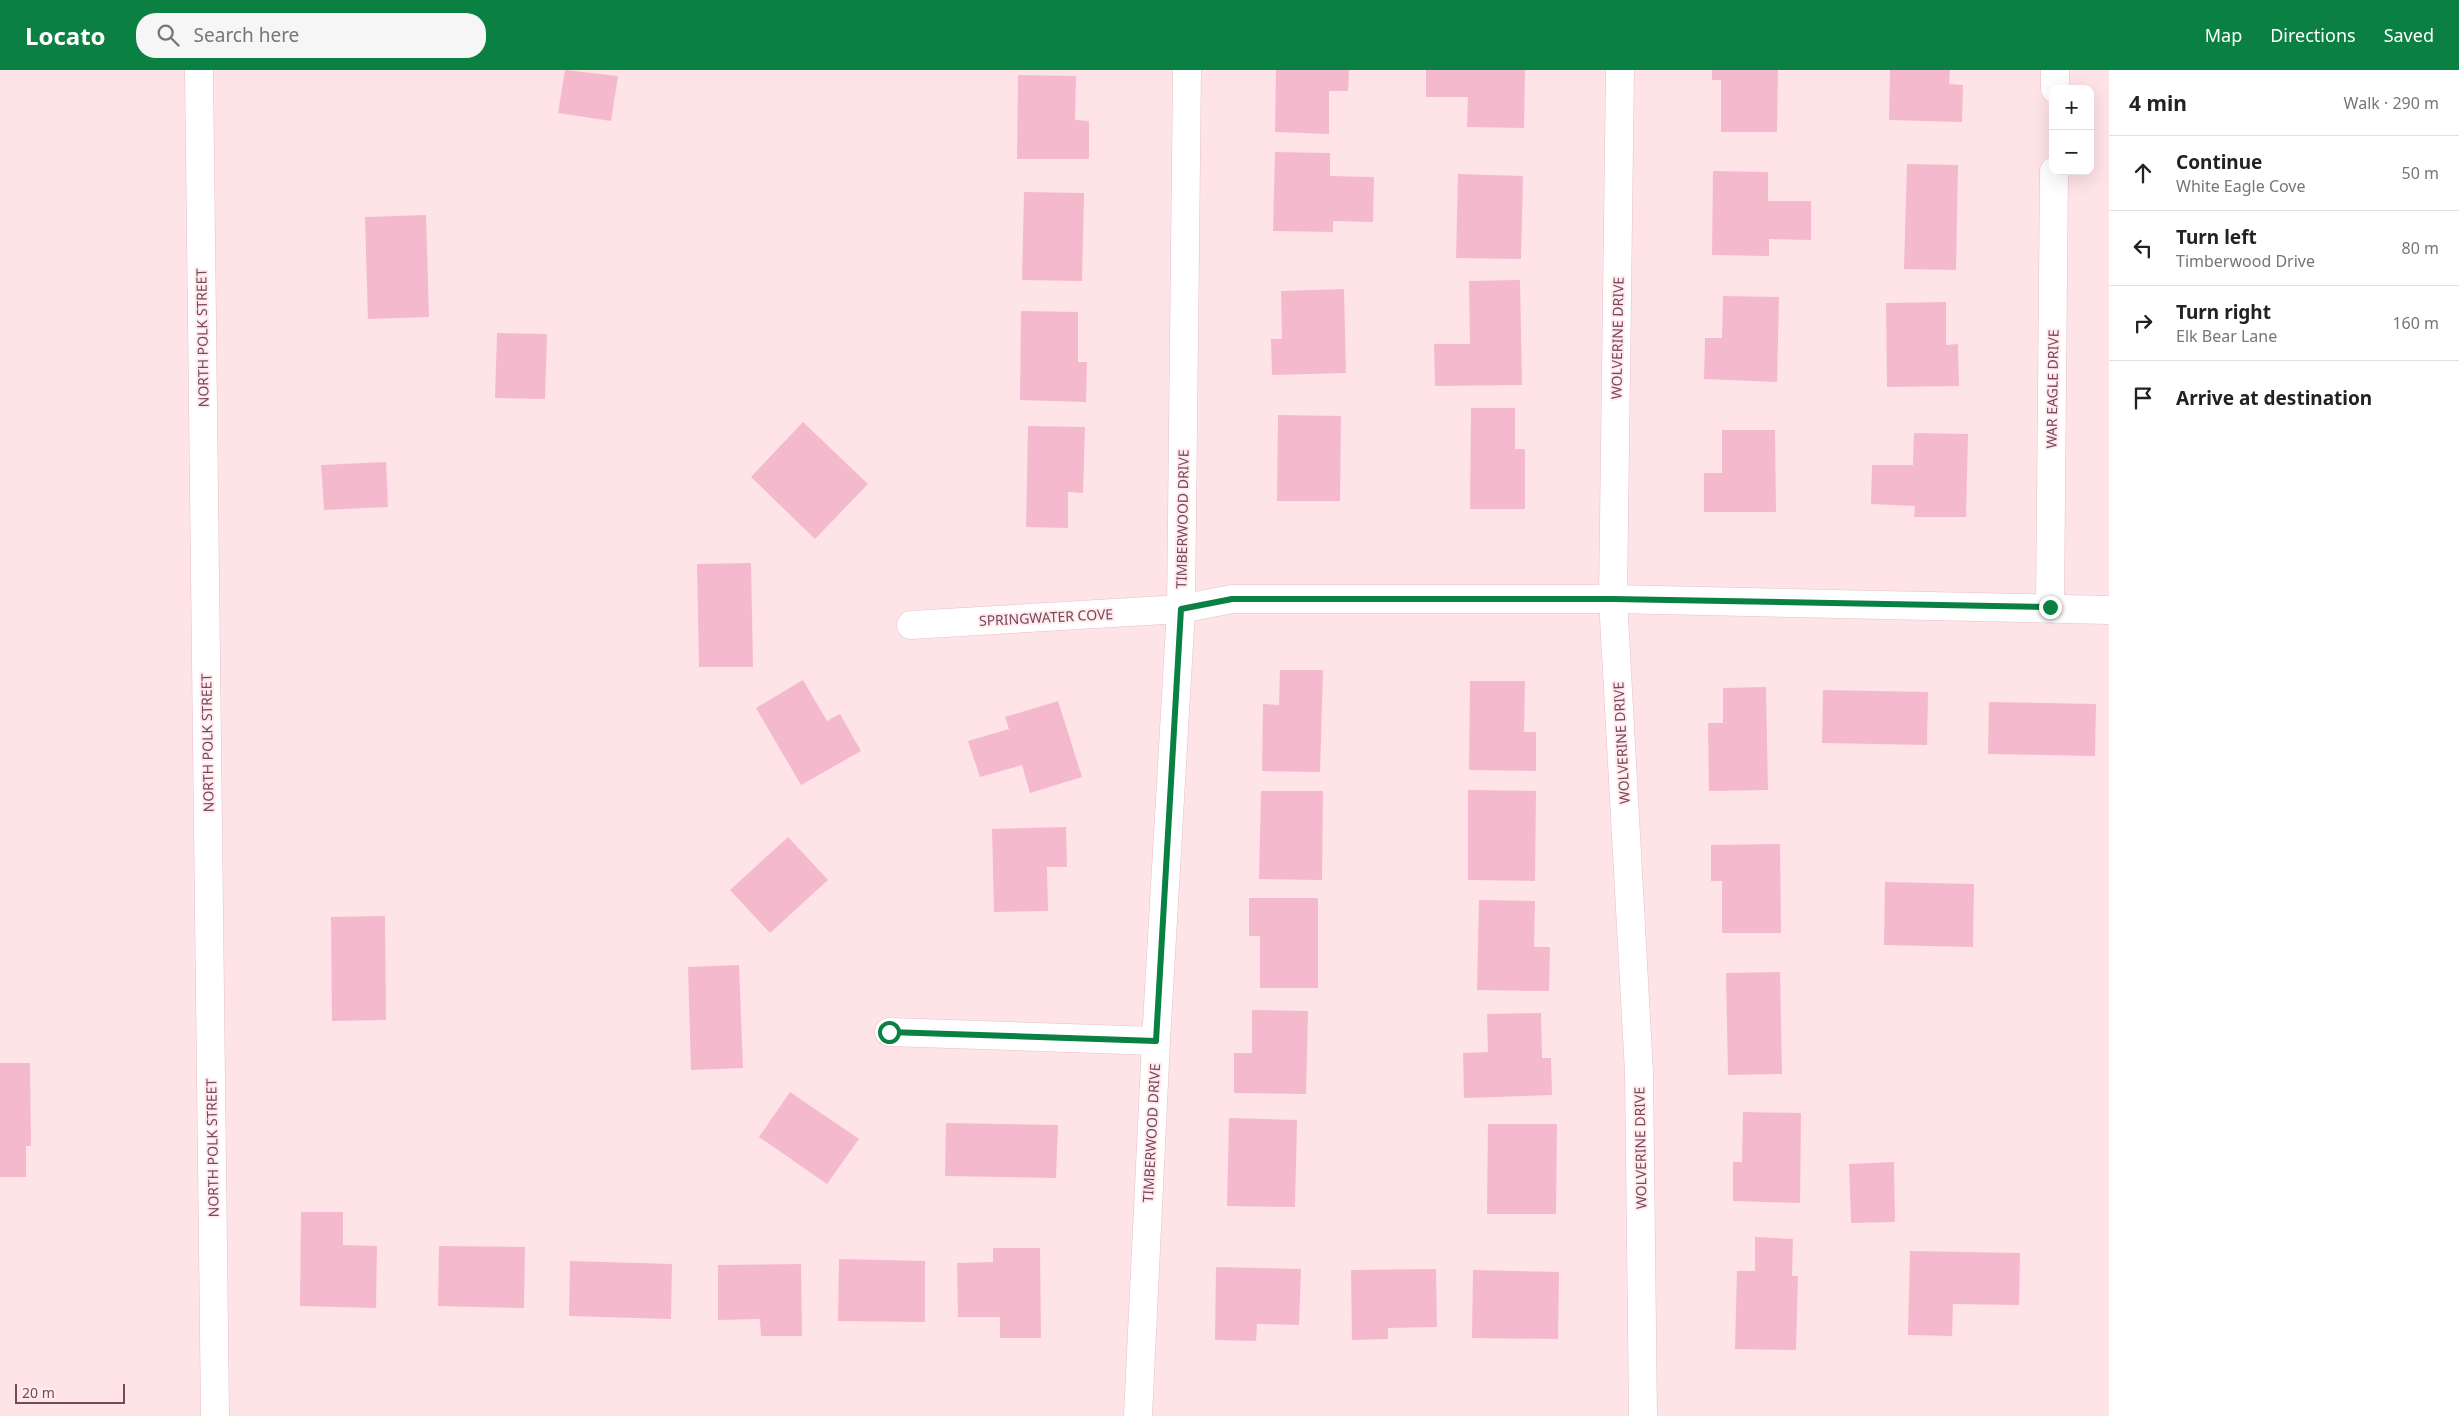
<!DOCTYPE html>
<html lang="en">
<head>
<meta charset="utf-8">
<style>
	body { margin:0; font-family:"Noto Sans",sans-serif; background:#f6f6f6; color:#222 }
	.controls { position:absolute; right:15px; top:15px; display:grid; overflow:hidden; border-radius:10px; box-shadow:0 5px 20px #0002 }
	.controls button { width:45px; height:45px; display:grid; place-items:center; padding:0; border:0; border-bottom:1px solid #e0e0e0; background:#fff; color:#222; font:25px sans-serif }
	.scale { position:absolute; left:15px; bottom:12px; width:110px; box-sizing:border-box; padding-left:5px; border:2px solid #78475a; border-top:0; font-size:14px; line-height:18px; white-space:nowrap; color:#78475a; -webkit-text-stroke:4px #ffebee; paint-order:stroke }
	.stop { position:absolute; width:15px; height:15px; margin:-11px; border:4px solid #0b8043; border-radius:50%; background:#fff }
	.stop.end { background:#0b8043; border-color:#fff; box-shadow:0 1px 5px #0008 }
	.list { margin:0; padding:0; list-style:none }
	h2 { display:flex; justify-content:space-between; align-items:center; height:65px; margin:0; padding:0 20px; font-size:21px }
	h2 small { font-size:16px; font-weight:400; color:#767676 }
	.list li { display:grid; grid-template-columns:32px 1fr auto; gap:15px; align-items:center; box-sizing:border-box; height:75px; padding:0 20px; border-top:1px solid #e0e0e0 }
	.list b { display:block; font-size:19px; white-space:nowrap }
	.list p { margin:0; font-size:16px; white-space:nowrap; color:#767676 }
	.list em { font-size:16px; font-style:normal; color:#767676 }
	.icon { flex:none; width:28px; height:28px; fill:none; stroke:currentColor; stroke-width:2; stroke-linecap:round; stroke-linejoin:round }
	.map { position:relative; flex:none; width:2109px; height:1346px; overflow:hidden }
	header { display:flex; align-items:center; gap:30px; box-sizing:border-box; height:70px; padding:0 25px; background:#0b8043; color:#fff }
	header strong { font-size:24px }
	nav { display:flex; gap:28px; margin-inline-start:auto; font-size:18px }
	.search { width:350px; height:45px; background:#f6f6f6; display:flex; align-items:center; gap:12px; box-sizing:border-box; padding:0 18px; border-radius:20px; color:#767676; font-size:19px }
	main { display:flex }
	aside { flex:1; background:#fff }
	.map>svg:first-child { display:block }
	.building { fill:#f5b9ce }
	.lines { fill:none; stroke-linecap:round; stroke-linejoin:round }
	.street-casing { stroke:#e5c0cb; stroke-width:29 }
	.street { stroke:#fff; stroke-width:28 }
	.route { stroke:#0b8043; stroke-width:6 }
	.labels { text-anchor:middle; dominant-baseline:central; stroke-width:4; stroke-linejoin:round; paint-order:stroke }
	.street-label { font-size:14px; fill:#78475a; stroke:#ffebee }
</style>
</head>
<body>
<header>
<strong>Locato</strong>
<div class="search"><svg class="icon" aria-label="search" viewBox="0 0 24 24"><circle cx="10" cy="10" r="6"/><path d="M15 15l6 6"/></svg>Search here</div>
<nav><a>Map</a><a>Directions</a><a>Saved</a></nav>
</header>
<main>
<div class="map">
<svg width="2109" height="1346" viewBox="0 0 2109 1346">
	<rect width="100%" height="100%" fill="#fee3e7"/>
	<!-- building -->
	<g class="building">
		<polygon points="565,0 618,6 611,51 558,43"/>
		<polygon points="1276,0 1349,0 1348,21 1329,21 1329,64 1275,62"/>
		<polygon points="1426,0 1525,0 1524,58 1467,57 1468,27 1426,27"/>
		<polygon points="1712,0 1778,0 1777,62 1721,62 1721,10 1712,10"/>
		<polygon points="1890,0 1950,0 1949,14 1963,15 1962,52 1889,50"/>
		<polygon points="1018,5 1076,6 1075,50 1089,51 1089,89 1017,89"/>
		<polygon points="1275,82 1330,83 1330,106 1374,107 1373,152 1333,151 1333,162 1273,161"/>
		<polygon points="1907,94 1958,95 1956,200 1904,199"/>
		<polygon points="1713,101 1768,102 1768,131 1811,131 1811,170 1769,169 1769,186 1712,185"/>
		<polygon points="1458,104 1523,106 1521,189 1456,188"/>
		<polygon points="1024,122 1084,123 1082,211 1022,210"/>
		<polygon points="426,145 429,247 368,249 365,147"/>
		<polygon points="1520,210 1522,315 1435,316 1434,274 1470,274 1469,211"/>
		<polygon points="1344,219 1346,303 1272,305 1271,269 1282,269 1281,221"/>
		<polygon points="1723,226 1779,227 1777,312 1704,309 1705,268 1722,268"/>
		<polygon points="1946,232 1946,275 1958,274 1959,316 1887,317 1886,233"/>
		<polygon points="1021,241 1078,242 1078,292 1087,292 1086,332 1020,330"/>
		<polygon points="497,263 547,264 545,329 495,328"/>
		<polygon points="1471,338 1515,338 1515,379 1525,379 1525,439 1470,439"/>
		<polygon points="1278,345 1341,346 1340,431 1277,431"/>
		<polygon points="803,352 868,414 815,469 751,407"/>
		<polygon points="1028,356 1085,357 1083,423 1068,422 1068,458 1026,457"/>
		<polygon points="1722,360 1775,360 1776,442 1704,442 1704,403 1722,403"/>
		<polygon points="1914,363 1968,364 1966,447 1914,447 1915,436 1871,434 1872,395 1913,395"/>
		<polygon points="386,392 388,437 324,440 321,395"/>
		<polygon points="751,493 753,597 699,597 697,494"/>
		<polygon points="1280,600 1323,600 1320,702 1262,701 1263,634 1279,635"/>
		<polygon points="803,610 827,651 840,644 861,681 801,715 756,638"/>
		<polygon points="1470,611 1525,611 1524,662 1536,662 1536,701 1469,700"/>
		<polygon points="1766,617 1768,720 1709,721 1708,653 1723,653 1723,618"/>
		<polygon points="1823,620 1928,622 1927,675 1822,673"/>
		<polygon points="1058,631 1082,707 1030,723 1022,695 980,707 968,671 1009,659 1005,647"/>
		<polygon points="1989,632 2096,634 2095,686 1988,684"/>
		<polygon points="1468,720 1536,721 1535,811 1468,810"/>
		<polygon points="1261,721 1323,721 1322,810 1259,809"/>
		<polygon points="1066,757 1067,797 1047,797 1048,841 994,842 992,759"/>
		<polygon points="788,767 828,810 770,863 730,820"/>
		<polygon points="1780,774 1781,863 1722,863 1722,811 1711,811 1711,775"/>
		<polygon points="1885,812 1974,814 1973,877 1884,875"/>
		<polygon points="1249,828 1318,828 1318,918 1260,918 1260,866 1249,866"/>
		<polygon points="1479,830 1535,831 1534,877 1550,877 1549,921 1477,920"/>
		<polygon points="385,846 386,950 332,951 331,847"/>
		<polygon points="739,895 743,998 691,1000 688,897"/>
		<polygon points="1780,902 1782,1004 1728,1005 1726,903"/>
		<polygon points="1252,940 1308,941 1306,1024 1234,1023 1234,983 1252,983"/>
		<polygon points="1541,943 1542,988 1551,988 1552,1025 1464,1028 1463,983 1488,982 1487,944"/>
		<polygon points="0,993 30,993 31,1076 26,1076 26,1107 0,1107"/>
		<polygon points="790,1022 859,1069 827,1114 759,1067"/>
		<polygon points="1743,1042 1801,1043 1800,1133 1733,1131 1733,1092 1742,1092"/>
		<polygon points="1229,1048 1297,1050 1295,1137 1227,1136"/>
		<polygon points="946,1053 1058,1055 1056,1108 945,1106"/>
		<polygon points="1488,1054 1557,1054 1556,1144 1487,1144"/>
		<polygon points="1894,1092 1895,1152 1851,1153 1849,1094"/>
		<polygon points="301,1142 343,1142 343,1175 377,1176 376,1238 300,1236"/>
		<polygon points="1755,1167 1793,1169 1792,1206 1798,1206 1796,1280 1735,1279 1737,1201 1755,1201"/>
		<polygon points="439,1176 525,1177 524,1238 438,1236"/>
		<polygon points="993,1178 1040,1178 1041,1268 1000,1268 1000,1247 958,1247 957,1193 993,1192"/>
		<polygon points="1910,1181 2020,1183 2019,1235 1953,1234 1952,1266 1908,1265"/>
		<polygon points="839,1189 925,1191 925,1252 838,1251"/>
		<polygon points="570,1191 672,1194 671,1249 569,1246"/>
		<polygon points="801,1194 802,1266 761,1266 760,1249 718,1250 718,1195"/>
		<polygon points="1216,1197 1301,1199 1299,1255 1257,1254 1256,1271 1215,1270"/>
		<polygon points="1436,1199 1437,1257 1388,1258 1388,1269 1352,1270 1351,1200"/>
		<polygon points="1473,1200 1559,1202 1558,1269 1472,1268"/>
	</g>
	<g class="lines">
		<defs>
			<g id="street">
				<polyline points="199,0 215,1346"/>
				<polyline points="1620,0 1613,529 1639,1002 1643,1346"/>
				<polyline points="2055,19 2055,0"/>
				<polyline points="2050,537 2054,101"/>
				<polyline points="911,555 1181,539 1232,529 1613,529 2109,540"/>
				<polyline points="889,962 1156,971"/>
				<polyline points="1138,1346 1156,971 1181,539 1187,0"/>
			</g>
		</defs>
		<!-- street casing -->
		<use href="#street" class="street-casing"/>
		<!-- street -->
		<use href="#street" class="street"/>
	</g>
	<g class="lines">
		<!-- route -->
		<polyline class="route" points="889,962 1156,971 1181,539 1232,529 1613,529 2050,537"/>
	</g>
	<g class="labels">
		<!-- street labels -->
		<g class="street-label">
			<text transform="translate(202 268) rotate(-91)">NORTH POLK STREET</text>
			<text transform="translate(1617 268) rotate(-89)">WOLVERINE DRIVE</text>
			<text transform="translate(2052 319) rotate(-89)">WAR EAGLE DRIVE</text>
			<text transform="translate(1182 449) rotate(-89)">TIMBERWOOD DRIVE</text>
			<text transform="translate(1046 547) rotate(-3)">SPRINGWATER COVE</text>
			<text transform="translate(207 673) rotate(-91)">NORTH POLK STREET</text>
			<text transform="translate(1621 673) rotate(-93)">WOLVERINE DRIVE</text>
			<text transform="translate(1151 1063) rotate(-87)">TIMBERWOOD DRIVE</text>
			<text transform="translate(212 1078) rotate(-91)">NORTH POLK STREET</text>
			<text transform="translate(1640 1078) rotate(-91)">WOLVERINE DRIVE</text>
		</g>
	</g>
</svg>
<div class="controls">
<button>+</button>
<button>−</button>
</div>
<div class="scale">20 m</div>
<div class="stop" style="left:889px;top:962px"></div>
<div class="stop end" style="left:2050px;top:537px"></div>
</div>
<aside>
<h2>4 min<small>Walk · 290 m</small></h2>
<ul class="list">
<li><svg class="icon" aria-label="ahead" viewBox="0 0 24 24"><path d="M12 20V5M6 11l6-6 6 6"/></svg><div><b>Continue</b><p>White Eagle Cove</p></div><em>50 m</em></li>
<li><svg class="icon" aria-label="left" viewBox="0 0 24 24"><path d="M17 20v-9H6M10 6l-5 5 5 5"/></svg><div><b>Turn left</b><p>Timberwood Drive</p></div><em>80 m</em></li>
<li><svg class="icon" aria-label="right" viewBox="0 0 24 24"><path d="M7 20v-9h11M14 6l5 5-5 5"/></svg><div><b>Turn right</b><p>Elk Bear Lane</p></div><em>160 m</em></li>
<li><svg class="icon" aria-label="arrive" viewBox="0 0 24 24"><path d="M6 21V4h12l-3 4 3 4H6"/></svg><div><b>Arrive at destination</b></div></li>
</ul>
</aside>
</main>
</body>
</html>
